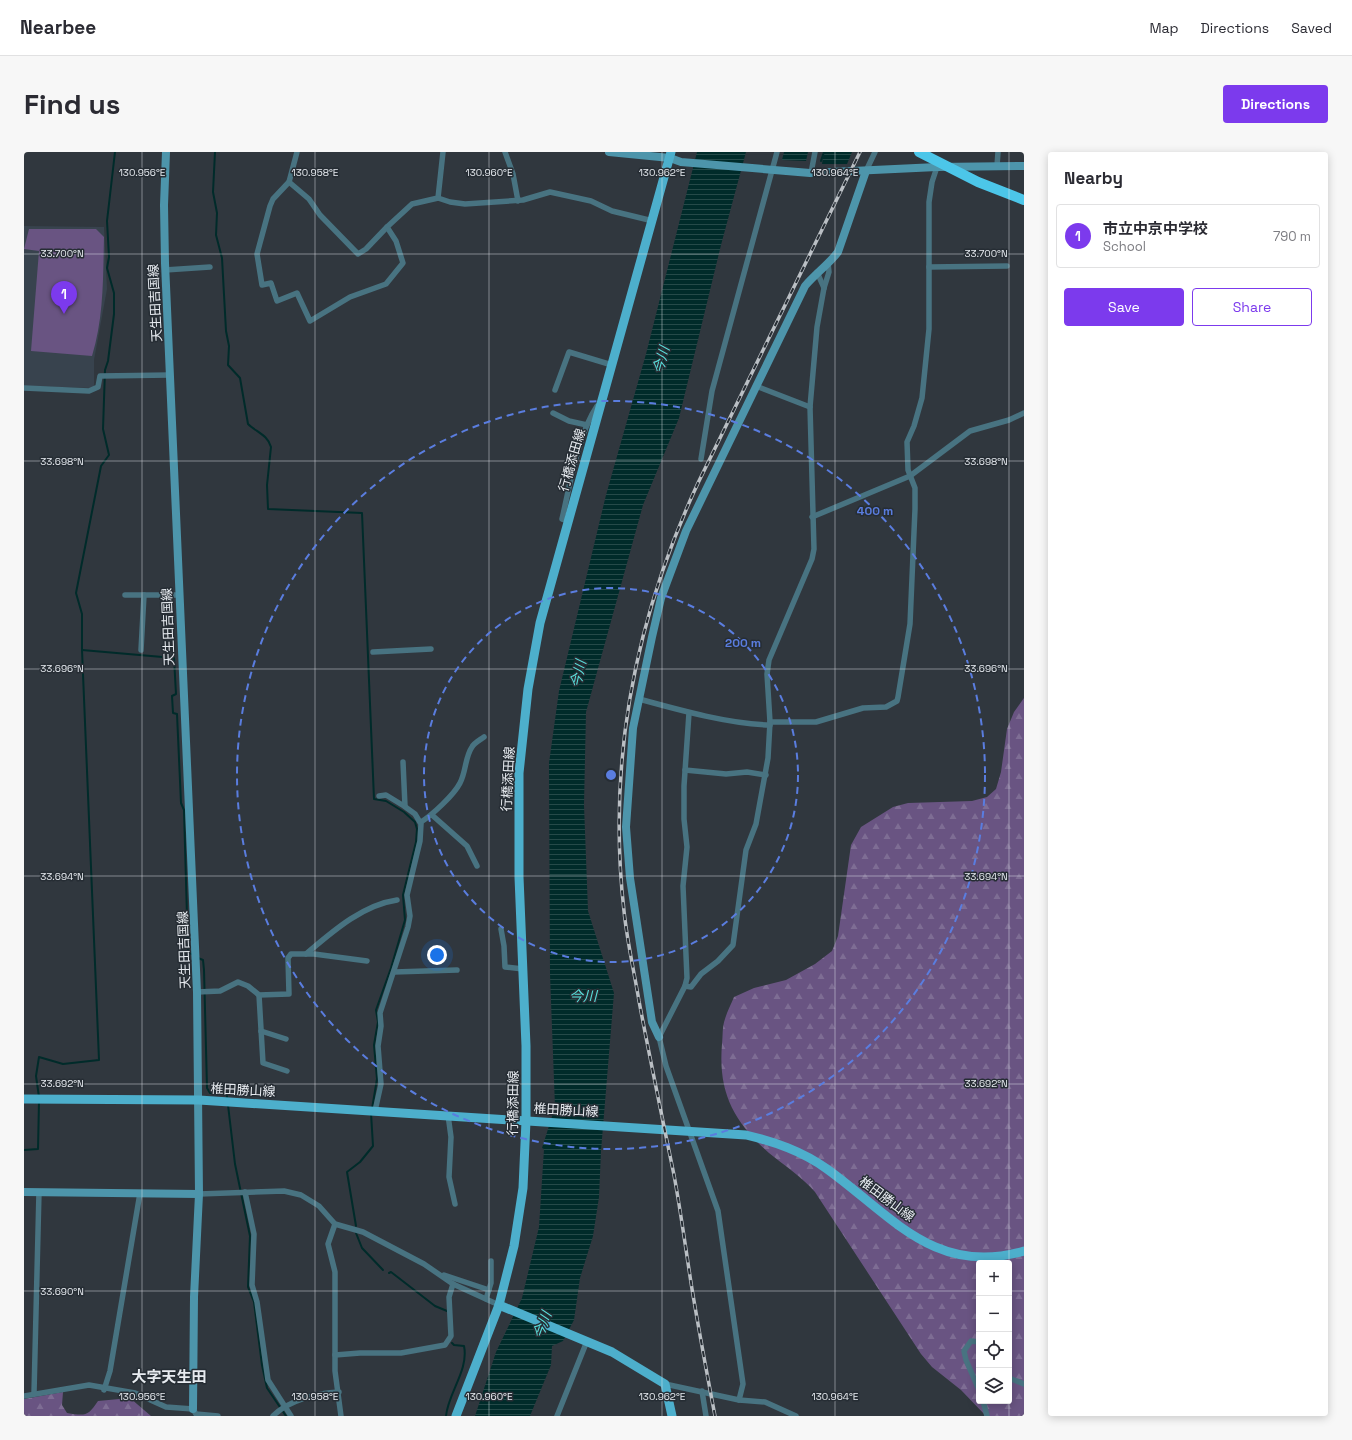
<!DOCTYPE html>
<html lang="en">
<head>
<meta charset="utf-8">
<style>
	body { margin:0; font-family:"Space Grotesk","Noto Sans JP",sans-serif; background:#f7f7f7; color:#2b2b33 }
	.controls { position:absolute; right:12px; bottom:12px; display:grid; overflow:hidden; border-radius:4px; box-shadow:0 2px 10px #0003 }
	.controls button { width:36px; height:36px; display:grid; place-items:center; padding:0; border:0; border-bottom:1px solid #e1e1e2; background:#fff; color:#2b2b33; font:20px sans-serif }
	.you { position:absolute; left:413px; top:803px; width:14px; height:14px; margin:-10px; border:3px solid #fff; border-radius:50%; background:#1a73e8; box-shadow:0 0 0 6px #1a73e833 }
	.badge { display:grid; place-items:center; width:26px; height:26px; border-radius:50%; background:#7c3aed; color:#fff; font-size:13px; font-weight:700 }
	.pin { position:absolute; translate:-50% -33px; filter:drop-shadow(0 1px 2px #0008) }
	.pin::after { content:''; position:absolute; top:21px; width:14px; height:12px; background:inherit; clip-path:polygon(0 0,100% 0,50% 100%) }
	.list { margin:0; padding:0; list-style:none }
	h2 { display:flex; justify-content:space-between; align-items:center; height:52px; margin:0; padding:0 16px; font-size:17px }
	h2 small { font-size:13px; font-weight:400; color:#7c7c81 }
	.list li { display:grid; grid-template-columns:26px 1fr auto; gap:12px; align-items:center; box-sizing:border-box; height:64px; margin:0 8px 8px; padding:0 8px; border:1px solid #e1e1e2; border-radius:4px }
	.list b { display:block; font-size:15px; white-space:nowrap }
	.list p { margin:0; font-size:13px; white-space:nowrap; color:#7c7c81 }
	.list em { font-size:13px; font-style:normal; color:#7c7c81 }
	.actions { display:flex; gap:8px; padding:12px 16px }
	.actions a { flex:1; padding:9px 0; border:1px solid #7c3aed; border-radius:4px; text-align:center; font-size:14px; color:#7c3aed }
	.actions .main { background:#7c3aed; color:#fff }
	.icon { flex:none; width:22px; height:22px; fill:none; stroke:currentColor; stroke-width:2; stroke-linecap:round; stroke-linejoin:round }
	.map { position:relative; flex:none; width:1000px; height:1264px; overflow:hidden; border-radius:4px }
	header { display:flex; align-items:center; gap:24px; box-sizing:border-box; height:56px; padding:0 20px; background:#fff; border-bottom:1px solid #e1e1e2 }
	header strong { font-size:19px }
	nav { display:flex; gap:22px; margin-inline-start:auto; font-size:14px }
	.intro { display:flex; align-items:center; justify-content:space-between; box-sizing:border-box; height:96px; padding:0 24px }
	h1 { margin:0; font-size:28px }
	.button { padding:10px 18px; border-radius:4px; background:#7c3aed; color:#fff; font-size:14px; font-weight:700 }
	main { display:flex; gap:24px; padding:0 24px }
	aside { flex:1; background:#fff; border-radius:4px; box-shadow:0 2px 10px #0003 }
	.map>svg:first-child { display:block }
	.built { fill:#38434e }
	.green { fill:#695482 }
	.forest { fill:url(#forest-firs); fill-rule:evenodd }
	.water { fill:url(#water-rules) }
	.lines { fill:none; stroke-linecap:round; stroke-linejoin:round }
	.stream { stroke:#002b2a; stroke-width:2 }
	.street { stroke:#487381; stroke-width:5.5 }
	.secondary { stroke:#4d95ab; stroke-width:8 }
	.primary { stroke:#4dafcc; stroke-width:9 }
	.highway { stroke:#4cc6e9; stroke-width:10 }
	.rail-casing { stroke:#babfc4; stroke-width:3.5 }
	.rail { stroke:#262d34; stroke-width:2; stroke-dasharray:6; stroke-linecap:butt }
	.ticks { fill:none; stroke:#e7ebf0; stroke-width:1; stroke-opacity:0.45 }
	.ring { fill:none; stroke:#5a7ddf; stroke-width:2; stroke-dasharray:7 5 }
	.labels { text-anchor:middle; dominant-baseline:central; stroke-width:3; stroke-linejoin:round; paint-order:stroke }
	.street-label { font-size:13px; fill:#e7ebf0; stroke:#262d34 }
	.water-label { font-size:14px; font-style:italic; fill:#58e1dd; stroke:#262d34 }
	.quarter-label { font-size:15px; font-weight:bold; fill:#e7ebf0; stroke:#262d34 }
	.ticks-label { font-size:10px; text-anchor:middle; fill:#e7ebf0; stroke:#262d34; stroke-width:3; stroke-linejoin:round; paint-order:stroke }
	.centre { fill:#5a7ddf; stroke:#262d34; stroke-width:2 }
	.ring-label { font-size:12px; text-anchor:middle; font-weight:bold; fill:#5a7ddf; stroke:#262d34; stroke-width:3; stroke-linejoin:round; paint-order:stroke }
</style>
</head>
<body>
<header>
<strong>Nearbee</strong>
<nav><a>Map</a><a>Directions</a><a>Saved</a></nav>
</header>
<div class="intro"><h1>Find us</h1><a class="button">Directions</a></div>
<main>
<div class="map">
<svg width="1000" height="1264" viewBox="0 0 1000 1264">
	<defs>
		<pattern id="forest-firs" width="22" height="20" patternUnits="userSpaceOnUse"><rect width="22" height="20" fill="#695482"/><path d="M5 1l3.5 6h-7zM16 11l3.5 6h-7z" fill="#7e6d94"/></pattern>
		<pattern id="water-rules" width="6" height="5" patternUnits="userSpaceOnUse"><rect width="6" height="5" fill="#002b2a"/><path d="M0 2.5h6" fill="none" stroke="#254a49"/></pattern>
	</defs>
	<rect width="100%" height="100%" fill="#30373e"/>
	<!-- built -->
	<polygon class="built" points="0,74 80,75 83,137 70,208 70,234 68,236 0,234"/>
	<!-- green -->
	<path class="green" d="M 5,77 L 72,77 L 80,85 C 79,125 80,165 68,204 L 7,199 L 15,99 L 0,97 Z"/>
	<!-- forest -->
	<g class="forest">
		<path d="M 1000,546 L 1000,1264 L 962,1264 L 937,1238 L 908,1215 L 897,1202 L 791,1040 C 778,1025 761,1014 745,1001 C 709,969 694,940 698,892 C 699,884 698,875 701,867 C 703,860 707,852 710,845 L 730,836 L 762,828 L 791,812 L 808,799 L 814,784 L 827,693 L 837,675 L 869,655 L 884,651 L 948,649 L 963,645 L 972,637 L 977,620 L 983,577 L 990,560 ZM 955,1111 L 985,1111 L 985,1249 L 955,1249 Z"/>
		<path d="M 39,1240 L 38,1253 L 43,1261 C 62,1264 64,1264 74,1249 L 106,1246 L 127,1264 L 0,1264 L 0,1247 Z"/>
	</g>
	<!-- water -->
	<g class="water">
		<polygon points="673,0 722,0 697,93 655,266 619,353 562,560 560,653 564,759 590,841 577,999 575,1045 569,1084 556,1126 550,1168 539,1189 528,1194 527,1213 506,1264 451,1264 472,1200 498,1146 515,1075 520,997 518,996 531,955 526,822 525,611 535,539 582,343 622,202"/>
		<polygon points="760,0 784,0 782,9 758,8"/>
		<polygon points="800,0 828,0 823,12 798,12"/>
	</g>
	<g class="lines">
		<!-- stream -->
		<g class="stream">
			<path d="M 191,0 L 189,40 L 193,61 L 192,83 L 198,106 L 202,179 L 205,194 L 204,213 L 216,226 L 224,272 C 232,280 244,283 247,295 L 243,333 L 244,357 L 338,361 L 350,647 L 362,649 L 380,660 L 391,670 L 393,677 L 392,690 L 379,743 L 381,768 L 367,816 L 352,858 L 354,870 L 350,893 L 353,927 L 348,957"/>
			<polyline points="797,9 800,0"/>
			<polyline points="58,498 150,506 152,542 148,544 149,561 153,562 157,651 160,658 164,800 168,802"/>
			<polyline points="174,806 179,808 180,818 183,936 186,941 203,942 203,947"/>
			<polyline points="15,945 12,924 15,905 39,912 75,908 58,498 58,462 52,441 77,314 85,303 79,277 81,218 84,209 90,162 90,141 83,116 85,105 83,69 91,0"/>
			<polyline points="204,953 211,1012 226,1084 224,1135 230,1150 238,1213 243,1236 262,1264"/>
			<polyline points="0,998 14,997 15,949"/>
			<polyline points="332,1074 323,1020 336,1010 349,994 347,961"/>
			<polyline points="332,1081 338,1096 359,1118"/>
			<polyline points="365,1121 367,1120 411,1154 423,1159"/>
			<path d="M 422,1264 C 424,1241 445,1218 440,1194 L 430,1193 L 428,1191"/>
		</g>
		<!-- street -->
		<g class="street">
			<polyline points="273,0 265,30 249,47 246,54 233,102 238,133 247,131 253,149 273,141 286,169 326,145 362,132 379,111 372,89 363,75 388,52 414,46 419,0"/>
			<polyline points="481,0 489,22 494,49"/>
			<polyline points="973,14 974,0"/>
			<polyline points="842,19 851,0"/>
			<polyline points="787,21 791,0"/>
			<polyline points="265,30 285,47 296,63 334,102 342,97 363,75"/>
			<polyline points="414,46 426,50 441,52 499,48 526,40 567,49 588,59 629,69"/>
			<polyline points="905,115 983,114"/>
			<polyline points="141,118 186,115"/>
			<polyline points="793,120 800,136"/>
			<polyline points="732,234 786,255"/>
			<polyline points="0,236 65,239 74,235 76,224 146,223"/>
			<polyline points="531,238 545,200 588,213"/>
			<polyline points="529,261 545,269 563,273"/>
			<polyline points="677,307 688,239 753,0"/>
			<polyline points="788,365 886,324 946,279 985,268 1000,261"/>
			<path d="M 545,369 L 538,367 C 546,333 554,282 573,254 L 576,254"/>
			<polyline points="101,443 155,443"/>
			<polyline points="117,498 120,443"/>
			<polyline points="349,500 407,497"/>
			<path d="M 615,547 C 655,558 705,572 746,573"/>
			<polyline points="665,561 660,634 660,667 663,695 659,734 663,826 661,834 635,885 642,914 694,1059 719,1232 715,1248"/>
			<polyline points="746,570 792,570 839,556 862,555 873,549 874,545 886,472 891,357 891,336 884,318 883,290 890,274 898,246 905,177 905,50 908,30 913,15"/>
			<polyline points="379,610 381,654"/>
			<polyline points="661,618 702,622 723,620 742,623"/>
			<polyline points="408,663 443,694 453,714"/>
			<path d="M 397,670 C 408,663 430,643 436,631 C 442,620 441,605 448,595 C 450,591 456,588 460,585"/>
			<polyline points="477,777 480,794 481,815 499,817"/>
			<path d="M 282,802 C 308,780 338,753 373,748"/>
			<polyline points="370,820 433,818"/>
			<polyline points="661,834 667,835 677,822 694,809 709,793 722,698 732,672 744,606 746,570 743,522 745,508 788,407 790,397 786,255 793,175 800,136 805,120 804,111"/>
			<polyline points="173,840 196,839 214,830 224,834 235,843 265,842 264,806 267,802 290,802 343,809"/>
			<polyline points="235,843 239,911 263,919"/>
			<polyline points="237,879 262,887"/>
			<polyline points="351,959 357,932 354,894 357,874 356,861 384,775 386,764 383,743 396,689 397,672 391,662 380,654 362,643 355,644"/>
			<polyline points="424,963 427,985 425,1025 431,1052"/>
			<polyline points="221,1040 230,1082 228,1133 233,1150 244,1228 267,1264"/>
			<polyline points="175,1042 260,1039 277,1043 295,1054 311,1072 339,1080 400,1112 429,1132 475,1153"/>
			<polyline points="311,1072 304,1092 311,1120 311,1219 317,1264"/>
			<polyline points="420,1123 465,1138"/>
			<polyline points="462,1147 467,1131 467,1109"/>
			<polyline points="955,1190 947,1189 940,1199 942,1208 955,1238"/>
			<polyline points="311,1203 336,1201 377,1201 421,1193 427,1184 425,1145 429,1132"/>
			<polyline points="985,1226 1000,1232"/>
			<polyline points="641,1232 715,1248 741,1250 772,1264"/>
			<polyline points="80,1238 86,1219 116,1041"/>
			<polyline points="678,1239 682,1264"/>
			<polyline points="10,1241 15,1040"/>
			<polyline points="0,1244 65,1233 111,1241 142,1255 169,1257 172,1262 194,1264"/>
			<polyline points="959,1249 963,1264"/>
			<path d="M 249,1264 C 265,1248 293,1241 315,1240"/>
			<polyline points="533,1264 563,1189"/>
		</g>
		<!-- secondary -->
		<g class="secondary">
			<polyline points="142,0 140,53 141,111 173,840 175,1042 170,1145 169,1257"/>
			<polyline points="585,0 646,6 657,10 786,21 913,15 1000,14"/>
			<path d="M 635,885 L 628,870 L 606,726 L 602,675 L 609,576 L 628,485 L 637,446 L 662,379 L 781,134 C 791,122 804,113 814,100 L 842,19"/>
			<polyline points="0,1040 175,1042"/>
		</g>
		<!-- primary -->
		<g class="primary">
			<path d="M 0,947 L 175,948 L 722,983 C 751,990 778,999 803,1017 C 867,1063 911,1125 1000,1099"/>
			<polyline points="475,1153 588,1200 641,1232 648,1264"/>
			<polyline points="432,1264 475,1153 490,1094 499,1036 502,969 502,894 495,725 495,621 504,537 516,471 647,0"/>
		</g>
		<!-- highway -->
		<polyline class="highway" points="895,0 954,30 1000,48"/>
		<defs>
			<path id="rail" d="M 691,1264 C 683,1222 675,1179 668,1137 C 662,1099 657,1061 650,1023 C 638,965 626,907 615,849 C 610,819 603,789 600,759 C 583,609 611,467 674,331 L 836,0"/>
		</defs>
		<!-- rail casing -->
		<use href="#rail" class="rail-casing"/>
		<!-- rail -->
		<use href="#rail" class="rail"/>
	</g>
	<!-- ticks -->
	<path class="ticks" d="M 118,0 L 118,1264M 291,0 L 291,1264M 465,0 L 465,1264M 638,0 L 638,1264M 811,0 L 811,1264M 985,0 L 985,1111M 0,102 L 1000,102M 0,309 L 1000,309M 0,517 L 1000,517M 0,724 L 1000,724M 0,932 L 1000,932M 0,1139 L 955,1139M 985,1139 L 1000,1139M 985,1249 L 985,1264"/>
	<!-- distance rings -->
	<g class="ring">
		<circle cx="587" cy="623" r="187"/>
		<circle cx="587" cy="623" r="374"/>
	</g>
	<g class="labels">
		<!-- street labels -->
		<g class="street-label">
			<text transform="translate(131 151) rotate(-93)">天生田吉国線</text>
			<text transform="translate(548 308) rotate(-74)">行橋添田線</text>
			<text transform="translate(144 475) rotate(-92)">天生田吉国線</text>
			<text transform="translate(484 627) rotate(-87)">行橋添田線</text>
			<text transform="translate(160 798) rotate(-92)">天生田吉国線</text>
			<text transform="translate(219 938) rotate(3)">椎田勝山線</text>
			<text transform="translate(489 951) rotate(-89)">行橋添田線</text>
			<text transform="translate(542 958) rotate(3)">椎田勝山線</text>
			<text transform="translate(863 1047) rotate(37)">椎田勝山線</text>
		</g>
		<!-- water labels -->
		<g class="water-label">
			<text transform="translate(637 208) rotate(-75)">今川</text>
			<text transform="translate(554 522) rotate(-78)">今川</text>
			<text x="559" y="844">今川</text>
			<text transform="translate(518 1173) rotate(-70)">今川</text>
		</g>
		<!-- quarter labels -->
		<g class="quarter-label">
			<text x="145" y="1224">大字天生田</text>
		</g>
	</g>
	<g class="ticks-label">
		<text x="118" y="24">130.956°E</text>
		<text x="291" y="24">130.958°E</text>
		<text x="465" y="24">130.960°E</text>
		<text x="638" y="24">130.962°E</text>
		<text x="811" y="24">130.964°E</text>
		<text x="38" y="105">33.700°N</text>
		<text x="962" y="105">33.700°N</text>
		<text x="38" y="313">33.698°N</text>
		<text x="962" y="313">33.698°N</text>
		<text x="38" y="520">33.696°N</text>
		<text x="962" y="520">33.696°N</text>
		<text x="38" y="728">33.694°N</text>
		<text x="962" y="728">33.694°N</text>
		<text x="38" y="935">33.692°N</text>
		<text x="962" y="935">33.692°N</text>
		<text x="38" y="1143">33.690°N</text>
		<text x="118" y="1248">130.956°E</text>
		<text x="291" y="1248">130.958°E</text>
		<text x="465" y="1248">130.960°E</text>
		<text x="638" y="1248">130.962°E</text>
		<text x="811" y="1248">130.964°E</text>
	</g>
	<circle cx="587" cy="623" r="6" class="centre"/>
	<g class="ring-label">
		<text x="851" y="363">400 m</text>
		<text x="719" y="495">200 m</text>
	</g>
</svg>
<div class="controls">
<button>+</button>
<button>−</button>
<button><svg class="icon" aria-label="locate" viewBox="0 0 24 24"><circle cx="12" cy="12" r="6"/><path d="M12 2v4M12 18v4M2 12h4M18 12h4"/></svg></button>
<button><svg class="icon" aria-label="layers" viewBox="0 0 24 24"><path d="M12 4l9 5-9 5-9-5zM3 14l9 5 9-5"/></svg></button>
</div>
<div class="you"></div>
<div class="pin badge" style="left:40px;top:162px">1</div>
</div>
<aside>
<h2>Nearby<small></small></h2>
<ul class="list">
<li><span class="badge">1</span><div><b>市立中京中学校</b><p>School</p></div><em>790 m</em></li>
</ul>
<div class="actions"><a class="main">Save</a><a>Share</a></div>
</aside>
</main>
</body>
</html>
